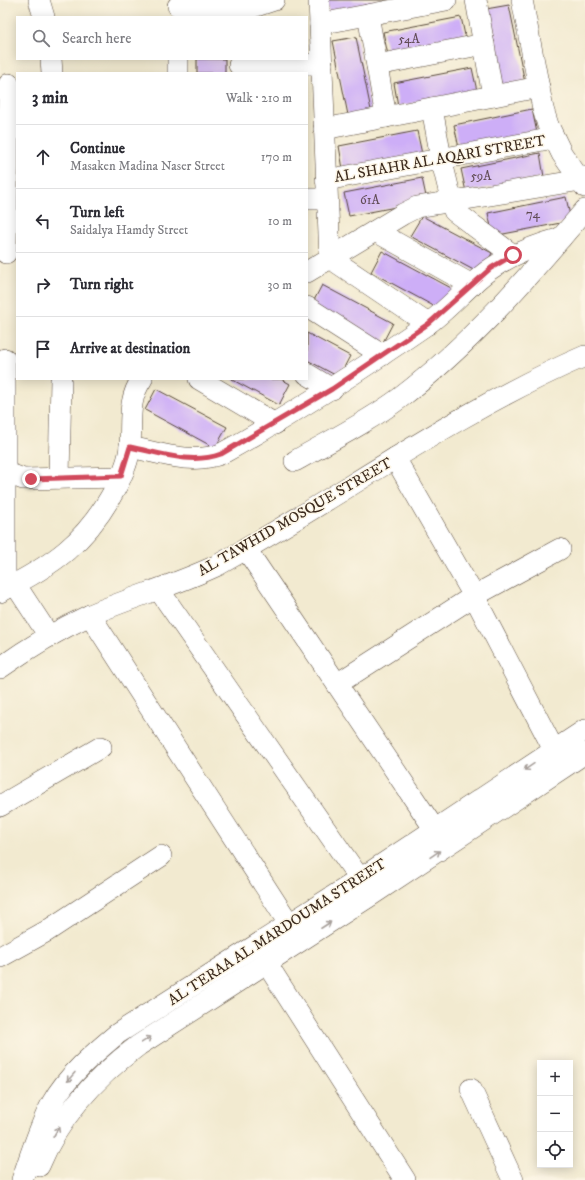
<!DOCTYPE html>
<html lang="en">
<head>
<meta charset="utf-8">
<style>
	body { margin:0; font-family:"IM FELL DW Pica",serif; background:#f2f2f3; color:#2b2b33 }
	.controls { position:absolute; right:12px; bottom:12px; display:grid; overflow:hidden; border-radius:0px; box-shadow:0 2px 10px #0003 }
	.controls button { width:36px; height:36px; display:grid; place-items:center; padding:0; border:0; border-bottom:1px solid #e1e1e2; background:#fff; color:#2b2b33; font:20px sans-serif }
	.stop { position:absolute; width:12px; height:12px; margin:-9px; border:3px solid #d1495b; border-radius:50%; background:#fff }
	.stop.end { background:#d1495b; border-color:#fff; box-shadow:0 1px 4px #0008 }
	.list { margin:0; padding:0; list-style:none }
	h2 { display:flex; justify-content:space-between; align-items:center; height:52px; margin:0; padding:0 16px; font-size:17px }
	h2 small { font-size:13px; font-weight:400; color:#7c7c81 }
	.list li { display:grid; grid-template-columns:26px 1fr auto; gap:12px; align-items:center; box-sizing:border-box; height:64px; padding:0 16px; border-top:1px solid #e1e1e2 }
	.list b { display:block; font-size:15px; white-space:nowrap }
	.list p { margin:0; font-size:13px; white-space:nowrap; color:#7c7c81 }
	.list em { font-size:13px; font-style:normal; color:#7c7c81 }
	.icon { flex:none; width:22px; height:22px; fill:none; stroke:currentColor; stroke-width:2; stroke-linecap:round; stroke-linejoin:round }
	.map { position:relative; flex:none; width:585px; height:1180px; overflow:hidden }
	.search { position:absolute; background:#fff; box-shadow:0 2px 10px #0003; left:16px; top:16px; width:292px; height:44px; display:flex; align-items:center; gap:10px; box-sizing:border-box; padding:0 14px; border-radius:0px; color:#7c7c81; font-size:15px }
	.panel { position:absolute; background:#fff; box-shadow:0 2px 10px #0003; left:16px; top:72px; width:292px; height:308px; border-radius:0px }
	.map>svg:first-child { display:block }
	.building { fill:#cdaef7 }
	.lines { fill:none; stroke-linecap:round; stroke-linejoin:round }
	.minor-casing { stroke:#564739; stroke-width:22 }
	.minor { stroke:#fff; stroke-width:21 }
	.oneway { stroke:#a79f9a }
	.route { stroke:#d1495b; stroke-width:5 }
	.labels { text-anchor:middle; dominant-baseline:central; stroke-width:3; stroke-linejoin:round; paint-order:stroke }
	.number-label { font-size:13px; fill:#604b54 }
	.street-label { font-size:15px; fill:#3b2a1e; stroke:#fcf5e5 }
</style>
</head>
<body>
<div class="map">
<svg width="585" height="1180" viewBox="0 0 585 1180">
	<rect width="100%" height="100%" fill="#fcf5e5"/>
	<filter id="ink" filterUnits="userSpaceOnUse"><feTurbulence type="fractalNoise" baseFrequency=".025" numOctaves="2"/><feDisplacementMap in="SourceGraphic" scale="8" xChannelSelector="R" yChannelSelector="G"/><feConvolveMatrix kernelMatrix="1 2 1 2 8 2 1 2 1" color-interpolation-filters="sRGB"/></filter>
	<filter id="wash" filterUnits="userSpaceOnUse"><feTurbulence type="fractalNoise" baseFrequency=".012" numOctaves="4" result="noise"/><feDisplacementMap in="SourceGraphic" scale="16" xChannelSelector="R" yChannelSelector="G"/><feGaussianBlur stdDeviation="0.9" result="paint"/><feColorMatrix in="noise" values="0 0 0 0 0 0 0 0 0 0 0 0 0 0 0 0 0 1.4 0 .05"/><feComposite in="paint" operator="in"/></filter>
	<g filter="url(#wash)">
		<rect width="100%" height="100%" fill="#f2ead0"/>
		<g id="blocks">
			<!-- building -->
			<g class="building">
				<polygon points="326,0 407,0 330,18"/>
				<polygon points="509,5 525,83 502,88 486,9"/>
				<polygon points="461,17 466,40 388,55 383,32"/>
				<polygon points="356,37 372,115 349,120 333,41"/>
				<rect x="197" y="59" width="28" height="14"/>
				<polygon points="472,68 477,91 398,106 394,83"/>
				<polygon points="532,109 537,133 459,148 454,125"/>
				<polygon points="417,131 422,154 343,169 339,146"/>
				<polygon points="540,153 544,177 466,192 461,169"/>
				<polygon points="422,178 427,201 349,216 344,193"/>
				<polygon points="566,197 571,221 493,236 488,213"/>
				<polygon points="422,216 492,253 481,274 410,236"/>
				<polygon points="382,251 453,289 441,310 371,272"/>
				<polygon points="322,285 393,323 382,344 311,306"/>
				<polygon points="307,333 350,356 339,377 307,360"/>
				<polygon points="231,379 281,379 290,384 279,405"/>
				<polygon points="156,389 227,427 215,448 145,410"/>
			</g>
		</g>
	</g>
	<g filter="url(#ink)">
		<use href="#blocks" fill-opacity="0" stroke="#564739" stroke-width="1"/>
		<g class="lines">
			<defs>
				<g id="minor">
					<polyline points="39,0 44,17"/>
					<polyline points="319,0 330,258 428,324"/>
					<polyline points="476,0 493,96"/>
					<polyline points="522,0 543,109 548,125 562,154 585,187"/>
					<polyline points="178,6 253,7 274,0"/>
					<polyline points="368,15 386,117"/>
					<polyline points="320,24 446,0"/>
					<polyline points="51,59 52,73"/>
					<polyline points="178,59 178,73"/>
					<polyline points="239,65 322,64"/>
					<polyline points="377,65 484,44"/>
					<polyline points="432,108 441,158 454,211 513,255"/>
					<polyline points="324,129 539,87"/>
					<polyline points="326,180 554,138"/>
					<polyline points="307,199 327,199"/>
					<polyline points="375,231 472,285"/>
					<polyline points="6,253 9,84"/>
					<polyline points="307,272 403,214 417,207 581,180 585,177"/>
					<polyline points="307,307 382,355"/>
					<polyline points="5,359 5,589"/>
					<polyline points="307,374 332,389"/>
					<polyline points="199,379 275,424"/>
					<path d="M 130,447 C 160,453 191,465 221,454 C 292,415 359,371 426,325 C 450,309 468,284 492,268 C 514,253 536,245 561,238"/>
					<polyline points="395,458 474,596 554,750"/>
					<path d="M 295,461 C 330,441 368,422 400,398 C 471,344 527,278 585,210"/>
					<polyline points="0,470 23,479 121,477"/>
					<polyline points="59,478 61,379"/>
					<polyline points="246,549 435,830"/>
					<polyline points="15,584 49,636"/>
					<polyline points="159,590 360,879"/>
					<path d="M 0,592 C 53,565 86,543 115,489 C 122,476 129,461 130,446 C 132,422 127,400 142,379"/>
					<polyline points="90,615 297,936"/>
					<path d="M 0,668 C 28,648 58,630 90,615 C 132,597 176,585 218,565 C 341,496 455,412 585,356"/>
					<polyline points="337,684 474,596 560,549"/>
					<polyline points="0,806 101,747"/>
					<polyline points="0,957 47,931 161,856"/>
					<polyline points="267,964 405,1180"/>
					<polyline points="471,1089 513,1180"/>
					<path d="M 39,1166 C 60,1115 96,1077 139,1045 L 370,896 L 585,753"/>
					<path d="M 22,1180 C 31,1154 39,1127 52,1103 C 67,1076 93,1054 117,1034 L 360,879 L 585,730"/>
				</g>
			</defs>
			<!-- minor casing -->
			<use href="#minor" class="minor-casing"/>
			<!-- minor -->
			<use href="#minor" class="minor"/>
		</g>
		<!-- one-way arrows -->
		<defs><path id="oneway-shaft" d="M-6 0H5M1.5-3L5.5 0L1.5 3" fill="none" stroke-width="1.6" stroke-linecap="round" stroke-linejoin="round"/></defs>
		<g class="oneway">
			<use href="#oneway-shaft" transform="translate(529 767) rotate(146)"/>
			<use href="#oneway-shaft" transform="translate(435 854) rotate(-34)"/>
			<use href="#oneway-shaft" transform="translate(326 925) rotate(-33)"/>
			<use href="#oneway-shaft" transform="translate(146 1040) rotate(-32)"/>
			<use href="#oneway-shaft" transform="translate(71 1077) rotate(131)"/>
			<use href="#oneway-shaft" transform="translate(56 1132) rotate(-61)"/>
		</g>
	</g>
	<g class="lines" filter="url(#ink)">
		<!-- route -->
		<path class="route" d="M 31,479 L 121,476 L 130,447 C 160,453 191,465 221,454 L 332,389 L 382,355 L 428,324 L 491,268 L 513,255"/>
	</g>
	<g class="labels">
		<!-- number labels -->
		<g class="number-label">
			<text x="409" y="39">54A</text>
			<text x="481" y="176">59A</text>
			<text x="370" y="200">61A</text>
			<text x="533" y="214">74</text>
		</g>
		<!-- street labels -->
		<g class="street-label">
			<text transform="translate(440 159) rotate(-10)">AL SHAHR AL AQARI STREET</text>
			<text transform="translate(295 517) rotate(-30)">AL TAWHID MOSQUE STREET</text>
			<text transform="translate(277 932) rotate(-33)">AL TERAA AL MARDOUMA STREET</text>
		</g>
	</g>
</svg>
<div class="controls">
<button>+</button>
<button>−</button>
<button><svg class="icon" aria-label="locate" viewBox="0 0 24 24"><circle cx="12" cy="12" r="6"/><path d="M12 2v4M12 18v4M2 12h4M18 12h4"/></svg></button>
</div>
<div class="stop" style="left:513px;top:255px"></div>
<div class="stop end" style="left:31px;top:479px"></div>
<div class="search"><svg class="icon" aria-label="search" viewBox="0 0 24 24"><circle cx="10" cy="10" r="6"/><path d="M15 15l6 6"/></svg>Search here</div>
<section class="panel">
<h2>3 min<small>Walk · 210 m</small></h2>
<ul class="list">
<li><svg class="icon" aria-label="ahead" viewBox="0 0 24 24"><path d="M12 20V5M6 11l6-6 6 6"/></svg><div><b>Continue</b><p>Masaken Madina Naser Street</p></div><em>170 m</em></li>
<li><svg class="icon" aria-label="left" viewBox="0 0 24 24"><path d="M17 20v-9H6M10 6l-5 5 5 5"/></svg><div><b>Turn left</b><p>Saidalya Hamdy Street</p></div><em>10 m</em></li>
<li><svg class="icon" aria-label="right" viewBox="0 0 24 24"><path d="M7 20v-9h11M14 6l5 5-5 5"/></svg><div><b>Turn right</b></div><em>30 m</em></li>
<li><svg class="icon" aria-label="arrive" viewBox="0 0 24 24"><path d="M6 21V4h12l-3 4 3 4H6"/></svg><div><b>Arrive at destination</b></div></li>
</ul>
</section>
</div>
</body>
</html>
